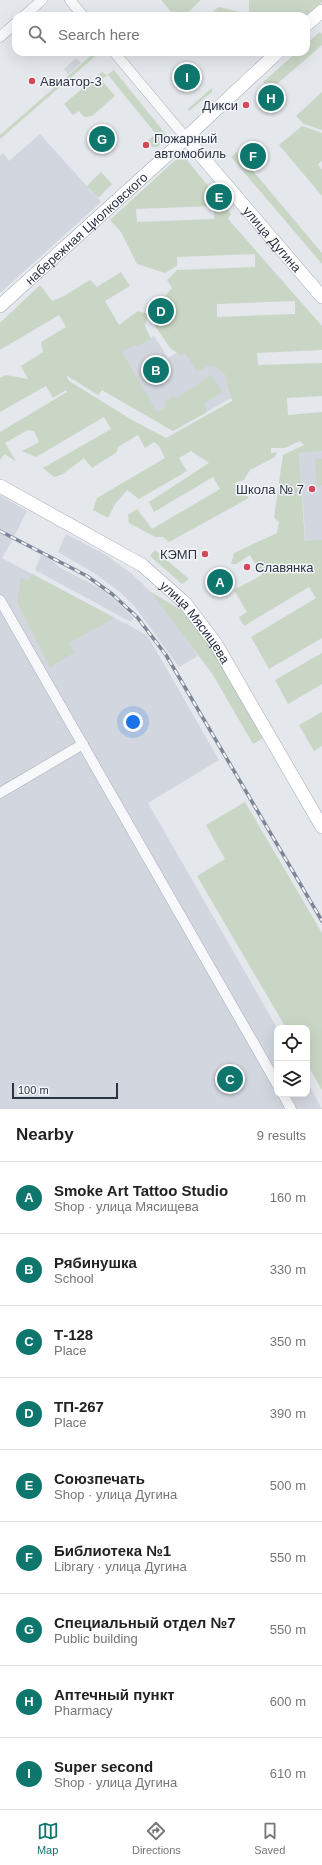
<!DOCTYPE html>
<html lang="en">
<head>
<meta charset="utf-8">
<style>
	body { margin:0; font-family:Helvetica,sans-serif; background:#f2f2f2; color:#222 }
	.controls { position:absolute; right:12px; bottom:12px; display:grid; overflow:hidden; border-radius:8px; box-shadow:0 4px 16px #0002 }
	.controls button { width:36px; height:36px; display:grid; place-items:center; padding:0; border:0; border-bottom:1px solid #e0e0e0; background:#fff; color:#222; font:20px sans-serif }
	.scale { position:absolute; left:12px; bottom:10px; width:106px; box-sizing:border-box; padding-left:4px; border:2px solid #2b3445; border-top:0; font-size:11px; line-height:14px; white-space:nowrap; color:#2b3445; -webkit-text-stroke:3px #f4f6f9; paint-order:stroke }
	.you { position:absolute; left:133px; top:722px; width:14px; height:14px; margin:-10px; border:3px solid #fff; border-radius:50%; background:#1a73e8; box-shadow:0 0 0 6px #1a73e833 }
	.badge { display:grid; place-items:center; width:26px; height:26px; border-radius:50%; background:#0f766e; color:#fff; font-size:13px; font-weight:700 }
	.pin { position:absolute; translate:-50% -50%; border:2px solid #fff; box-shadow:0 1px 4px #0006 }
	.list { margin:0; padding:0; list-style:none }
	h2 { display:flex; justify-content:space-between; align-items:center; height:52px; margin:0; padding:0 16px; font-size:17px }
	h2 small { font-size:13px; font-weight:400; color:#767676 }
	.list li { display:grid; grid-template-columns:26px 1fr auto; gap:12px; align-items:center; box-sizing:border-box; height:72px; padding:0 16px; border-top:1px solid #e0e0e0 }
	.list b { display:block; font-size:15px; white-space:nowrap }
	.list p { margin:0; font-size:13px; white-space:nowrap; color:#767676 }
	.list em { font-size:13px; font-style:normal; color:#767676 }
	.icon { flex:none; width:22px; height:22px; fill:none; stroke:currentColor; stroke-width:2; stroke-linecap:round; stroke-linejoin:round }
	.map { position:relative; flex:none; width:322px; height:1109px; overflow:hidden }
	.search { position:absolute; background:#fff; box-shadow:0 4px 16px #0002; left:12px; right:12px; top:12px; height:44px; display:flex; align-items:center; gap:10px; box-sizing:border-box; padding:0 14px; border-radius:12px; color:#767676; font-size:15px }
	.sheet { height:700px; background:#fff }
	nav { display:flex; justify-content:space-around; align-items:center; box-sizing:border-box; height:56px; border-top:1px solid #e0e0e0; background:#fff; font-size:11px; color:#767676 }
	nav a { display:grid; justify-items:center; gap:2px }
	nav .on { color:#0f766e }
	.map>svg:first-child { display:block }
	.built { fill:#d2d6de }
	.green { fill:#c9d6c5; fill-rule:evenodd }
	.lines { fill:none; stroke-linecap:round; stroke-linejoin:round }
	.minor-casing { stroke:#a9aeb7; stroke-width:11 }
	.major-casing { stroke:#a3abb8; stroke-width:14 }
	.minor { stroke:#f7f8fa; stroke-width:10 }
	.major { stroke:#fff; stroke-width:13 }
	.rail-casing { stroke:#7d8696; stroke-width:3.5 }
	.rail { stroke:#f4f6f9; stroke-width:2; stroke-dasharray:6; stroke-linecap:butt }
	.poi-dot { fill:#d1495b; stroke:#f4f6f9; stroke-width:1.5 }
	.labels { text-anchor:middle; dominant-baseline:central; stroke-width:3; stroke-linejoin:round; paint-order:stroke }
	.poi-label { font-size:13px; fill:#2b3445; stroke:#f4f6f9; text-anchor:start }
	.street-label { font-size:13px; fill:#2b3445; stroke:#f4f6f9 }
</style>
</head>
<body>
<div class="map">
<svg width="322" height="1109" viewBox="0 0 322 1109">
	<rect width="100%" height="100%" fill="#e4e7ec"/>
	<!-- built -->
	<g class="built">
		<polygon points="76,58 81,63 68,74 64,69"/>
		<polygon points="40,134 101,202 0,293 0,156 3,153 9,161"/>
		<polygon points="138,311 150,338 154,336 168,358 200,338 215,366 225,375 229,384 231,398 173,431 94,385"/>
		<polygon points="322,451 322,560 306,547 299,452"/>
		<polygon points="0,495 27,511 14,537 0,530"/>
		<polygon points="0,532 13,539 2,558 147,635 219,760 148,803 277,1028 277,1094 307,1094 307,1081 322,1109 0,1109"/>
		<polygon points="66,534 106,555 132,574 151,592 178,627 198,656 179,667 135,607 120,592 94,573 58,552"/>
		<polygon points="41,555 53,561 59,567 105,591 134,618 131,622 35,570"/>
	</g>
	<!-- green -->
	<g class="green">
		<polygon points="161,0 200,0 200,1 186,14 180,13 174,15"/>
		<polygon points="249,0 322,0 322,2 306,16 250,16 249,14"/>
		<polygon points="219,7 239,12 235,16 223,16 222,14 218,16 213,16 215,14 213,11"/>
		<polygon points="320,32 322,34 322,45 270,90 263,82 297,52 306,52 306,44"/>
		<polygon points="95,52 99,53 0,139 0,135"/>
		<polygon points="114,70 168,137 157,147 152,147 146,142 156,134 108,75 103,78 103,82 115,96 92,116 84,117 79,111 73,115 64,104 102,72 107,75"/>
		<polygon points="212,88 212,92 189,111 188,109"/>
		<polygon points="322,92 322,130 304,124 296,116"/>
		<polygon points="302,126 322,133 322,161 318,164 322,170 322,196 279,145"/>
		<polygon points="237,152 322,253 322,264 231,157"/>
		<path d="M 182,154 L 231,214 L 228,219 L 322,326 L 322,350 L 257,353 L 258,365 L 322,363 L 322,396 L 287,398 L 288,415 L 322,412 L 322,451 L 299,453 L 305,541 L 322,540 L 322,638 L 269,669 L 251,637 L 316,598 L 309,587 L 244,626 L 239,617 L 247,612 L 234,590 L 262,575 L 250,555 L 236,564 L 231,564 L 234,553 L 277,533 L 279,522 L 274,518 L 283,455 L 304,445 L 300,441 L 285,448 L 271,448 L 271,453 L 277,452 L 275,457 L 250,470 L 244,480 L 234,483 L 249,498 L 169,542 L 163,537 L 155,537 L 129,523 L 128,515 L 137,509 L 152,529 L 220,489 L 213,477 L 154,512 L 149,502 L 209,463 L 191,451 L 179,458 L 187,471 L 139,499 L 127,490 L 115,504 L 108,518 L 93,510 L 97,498 L 165,458 L 159,446 L 154,442 L 145,448 L 138,435 L 118,447 L 117,452 L 92,468 L 84,458 L 63,474 L 54,477 L 43,468 L 111,429 L 104,417 L 36,457 L 22,451 L 39,442 L 34,431 L 28,430 L 5,443 L 16,461 L 4,454 L 0,460 L 0,432 L 67,392 L 66,390 L 53,398 L 46,386 L 0,412 L 0,378 L 6,375 L 28,379 L 21,366 L 43,352 L 41,342 L 66,327 L 59,315 L 0,350 L 0,323 L 40,285 L 52,301 L 64,296 L 90,280 L 97,287 L 121,272 L 130,286 L 105,301 L 119,325 L 138,311 L 148,314 L 145,326 L 151,339 L 136,347 L 134,345 L 122,352 L 157,412 L 167,407 L 164,402 L 174,396 L 176,399 L 211,375 L 222,392 L 205,403 L 207,412 L 173,431 L 102,390 L 98,395 L 66,375 L 69,381 L 132,420 L 166,438 L 232,401 L 225,375 L 215,366 L 206,367 L 197,372 L 185,353 L 180,355 L 170,348 L 154,324 L 172,313 L 164,297 L 172,288 L 167,280 L 177,270 L 255,267 L 255,254 L 177,257 L 177,266 L 165,273 L 137,264 L 121,232 L 110,220 ZM 214,206 L 214,219 L 137,222 L 136,209 ZM 295,301 L 295,314 L 217,317 L 217,304 Z"/>
		<polygon points="101,172 112,184 98,198 87,186"/>
		<polygon points="315,459 322,459 322,485 317,486"/>
		<polygon points="155,550 189,579 182,584 150,556"/>
		<polygon points="32,574 115,618 69,643 74,653 50,667 17,602 21,578 28,581"/>
		<polygon points="151,592 201,622 269,735 253,744 213,675"/>
		<polygon points="322,653 322,684 288,704 275,680"/>
		<polygon points="322,712 322,746 314,751 299,725"/>
		<polygon points="245,802 322,933 322,1090 307,1064 307,1028 286,1028 197,876 225,859 206,825"/>
	</g>
	<g class="lines">
		<defs>
			<g id="minor">
				<polyline points="70,0 83,16"/>
				<polyline points="24,16 42,0"/>
				<polyline points="0,37 16,23"/>
				<polyline points="114,52 186,138"/>
				<polyline points="0,600 277,1084"/>
				<polyline points="0,793 83,744"/>
				<polyline points="283,1094 291,1109"/>
			</g>
			<g id="major">
				<polyline points="306,25 322,11"/>
				<path id="s1" d="M 186,138 L 322,297"/>
				<path id="s2" d="M 0,306 L 176,147 L 278,52"/>
				<path id="s3" d="M 0,486 L 142,565 L 185,603 L 216,644 L 322,827"/>
			</g>
		</defs>
		<!-- minor casing -->
		<use href="#minor" class="minor-casing"/>
		<!-- major casing -->
		<use href="#major" class="major-casing"/>
		<!-- minor -->
		<use href="#minor" class="minor"/>
		<!-- major -->
		<use href="#major" class="major"/>
		<defs>
			<polyline id="rail" points="0,531 87,576 112,594 137,617 166,655 322,921"/>
		</defs>
		<!-- rail casing -->
		<use href="#rail" class="rail-casing"/>
		<!-- rail -->
		<use href="#rail" class="rail"/>
	</g>
	<!-- markers -->
	<g class="poi-dot">
		<circle cx="32" cy="81" r="4"/>
		<circle cx="246" cy="105" r="4"/>
		<circle cx="146" cy="145" r="4"/>
		<circle cx="312" cy="489" r="4"/>
		<circle cx="205" cy="554" r="4"/>
		<circle cx="247" cy="567" r="4"/>
	</g>
	<g class="labels">
		<!-- poi labels -->
		<g class="poi-label">
			<text x="40" y="81">Авиатор-3</text>
			<text x="238" y="105" text-anchor="end">Дикси</text>
			<text x="154" y="138">Пожарный<tspan x="154" dy="15">автомобиль</tspan></text>
			<text x="304" y="489" text-anchor="end">Школа № 7</text>
			<text x="197" y="554" text-anchor="end">КЭМП</text>
			<text x="255" y="567">Славянка</text>
		</g>
		<!-- street labels -->
		<g class="street-label">
			<text stroke="none"><textPath href="#s2" startOffset="116">набережная Циолковского</textPath></text>
			<text stroke="none"><textPath href="#s1" startOffset="133">улица Дугина</textPath></text>
			<text stroke="none"><textPath href="#s3" startOffset="241">улица Мясищева</textPath></text>
		</g>
	</g>
</svg>
<div class="controls">
<button><svg class="icon" aria-label="locate" viewBox="0 0 24 24"><circle cx="12" cy="12" r="6"/><path d="M12 2v4M12 18v4M2 12h4M18 12h4"/></svg></button>
<button><svg class="icon" aria-label="layers" viewBox="0 0 24 24"><path d="M12 4l9 5-9 5-9-5zM3 14l9 5 9-5"/></svg></button>
</div>
<div class="scale">100 m</div>
<div class="you"></div>
<div class="pin badge" style="left:220px;top:582px">A</div>
<div class="pin badge" style="left:156px;top:370px">B</div>
<div class="pin badge" style="left:230px;top:1079px">C</div>
<div class="pin badge" style="left:161px;top:311px">D</div>
<div class="pin badge" style="left:219px;top:197px">E</div>
<div class="pin badge" style="left:253px;top:156px">F</div>
<div class="pin badge" style="left:102px;top:139px">G</div>
<div class="pin badge" style="left:271px;top:98px">H</div>
<div class="pin badge" style="left:187px;top:77px">I</div>
<div class="search"><svg class="icon" aria-label="search" viewBox="0 0 24 24"><circle cx="10" cy="10" r="6"/><path d="M15 15l6 6"/></svg>Search here</div>
</div>
<section class="sheet">
<h2>Nearby<small>9 results</small></h2>
<ul class="list">
<li><span class="badge">A</span><div><b>Smoke Art Tattoo Studio</b><p>Shop · улица Мясищева</p></div><em>160 m</em></li>
<li><span class="badge">B</span><div><b>Рябинушка</b><p>School</p></div><em>330 m</em></li>
<li><span class="badge">C</span><div><b>Т-128</b><p>Place</p></div><em>350 m</em></li>
<li><span class="badge">D</span><div><b>ТП-267</b><p>Place</p></div><em>390 m</em></li>
<li><span class="badge">E</span><div><b>Союзпечать</b><p>Shop · улица Дугина</p></div><em>500 m</em></li>
<li><span class="badge">F</span><div><b>Библиотека №1</b><p>Library · улица Дугина</p></div><em>550 m</em></li>
<li><span class="badge">G</span><div><b>Специальный отдел №7</b><p>Public building</p></div><em>550 m</em></li>
<li><span class="badge">H</span><div><b>Аптечный пункт</b><p>Pharmacy</p></div><em>600 m</em></li>
<li><span class="badge">I</span><div><b>Super second</b><p>Shop · улица Дугина</p></div><em>610 m</em></li>
</ul>
</section>
<nav>
<a class="on"><svg class="icon" aria-label="map" viewBox="0 0 24 24"><path d="M3 6l6-2 6 2 6-2v14l-6 2-6-2-6 2zM9 4v14M15 6v14"/></svg>Map</a>
<a><svg class="icon" aria-label="directions" viewBox="0 0 24 24"><path d="M12 3l9 9-9 9-9-9zM9 14v-3h6M13 9l2 2-2 2"/></svg>Directions</a>
<a><svg class="icon" aria-label="saved" viewBox="0 0 24 24"><path d="M7 4h10v16l-5-4-5 4z"/></svg>Saved</a>
</nav>
</body>
</html>
